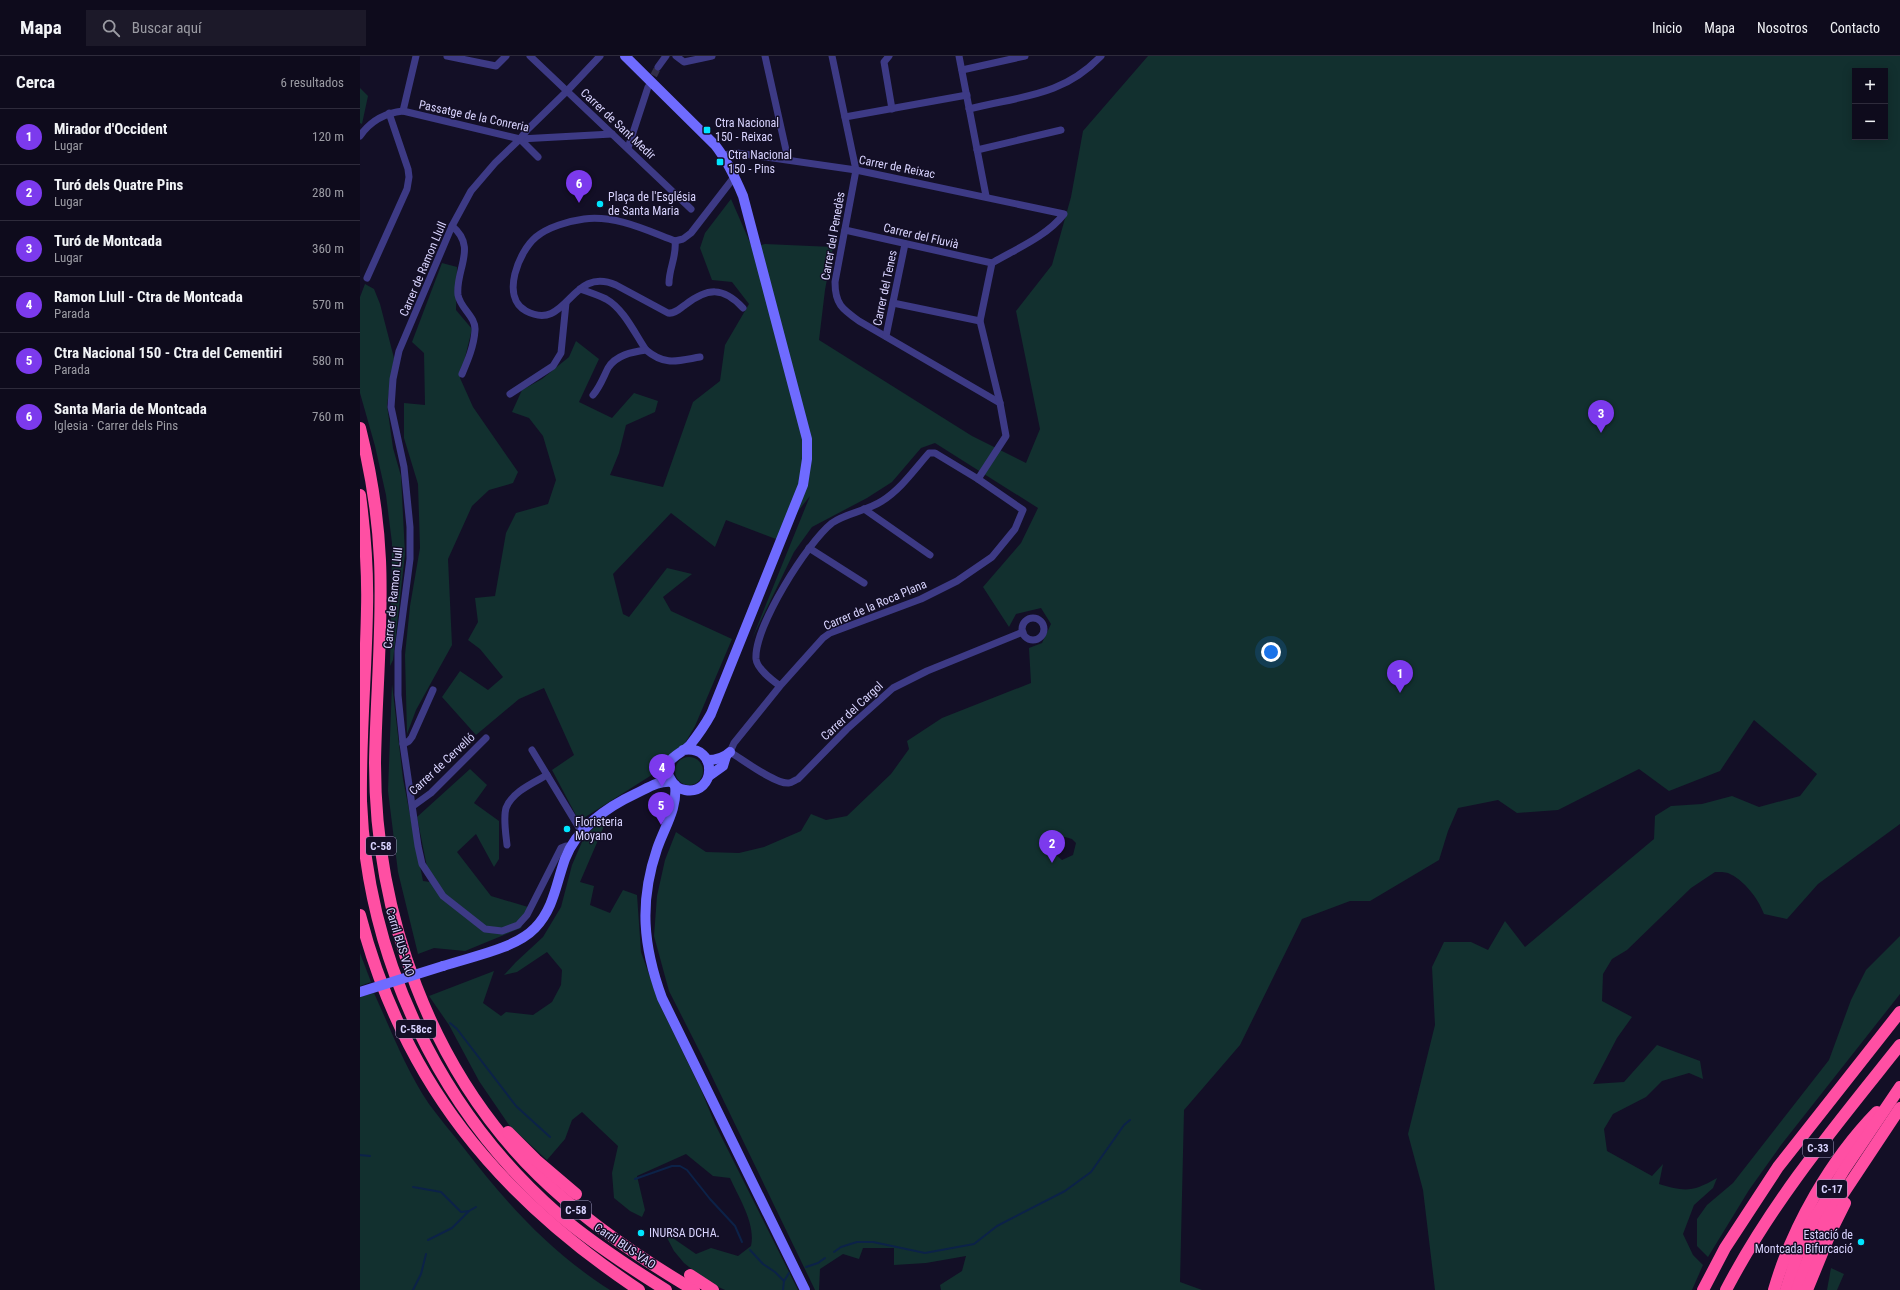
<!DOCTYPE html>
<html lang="es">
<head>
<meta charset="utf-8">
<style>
	body { margin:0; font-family:"Roboto Condensed",sans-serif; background:#1c1929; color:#f1f3f6 }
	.controls { position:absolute; right:12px; top:12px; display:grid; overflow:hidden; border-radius:0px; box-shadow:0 2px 10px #0003 }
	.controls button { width:36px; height:36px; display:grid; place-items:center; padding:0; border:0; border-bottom:1px solid #2e2b3b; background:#0e0b1c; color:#f1f3f6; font:20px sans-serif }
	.you { position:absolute; left:911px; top:596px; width:14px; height:14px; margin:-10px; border:3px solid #fff; border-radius:50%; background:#1a73e8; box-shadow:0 0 0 6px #1a73e833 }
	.badge { display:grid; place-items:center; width:26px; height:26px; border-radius:50%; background:#7c3aed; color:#fff; font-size:13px; font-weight:700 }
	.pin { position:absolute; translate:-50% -33px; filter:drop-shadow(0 1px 2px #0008) }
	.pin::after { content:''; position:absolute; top:21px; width:14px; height:12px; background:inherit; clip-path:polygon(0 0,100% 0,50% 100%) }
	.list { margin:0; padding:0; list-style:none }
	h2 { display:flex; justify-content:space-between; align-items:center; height:52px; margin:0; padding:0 16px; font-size:17px }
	h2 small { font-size:13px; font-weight:400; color:#9b9ba3 }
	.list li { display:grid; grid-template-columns:26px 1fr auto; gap:12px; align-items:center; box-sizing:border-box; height:56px; padding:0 16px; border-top:1px solid #2e2b3b }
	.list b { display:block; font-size:15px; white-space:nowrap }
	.list p { margin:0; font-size:13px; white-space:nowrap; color:#9b9ba3 }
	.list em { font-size:13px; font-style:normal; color:#9b9ba3 }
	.icon { flex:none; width:22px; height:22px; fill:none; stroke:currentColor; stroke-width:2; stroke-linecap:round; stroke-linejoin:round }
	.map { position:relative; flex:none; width:1540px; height:1234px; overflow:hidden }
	header { display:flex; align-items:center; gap:24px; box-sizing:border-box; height:56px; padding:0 20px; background:#0e0b1c; border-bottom:1px solid #2e2b3b }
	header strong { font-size:19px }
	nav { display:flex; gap:22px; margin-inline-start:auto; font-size:14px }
	.search { width:280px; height:36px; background:#1c1929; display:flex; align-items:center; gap:10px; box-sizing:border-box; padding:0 14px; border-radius:0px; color:#9b9ba3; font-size:15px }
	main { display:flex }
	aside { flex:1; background:#0e0b1c }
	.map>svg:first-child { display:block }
	.green { fill:#12302f; fill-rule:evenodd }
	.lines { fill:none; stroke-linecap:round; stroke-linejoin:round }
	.stream { stroke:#0c2248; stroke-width:2 }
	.street-tunnel { stroke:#312d47; stroke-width:7; stroke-dasharray:7 3.5; stroke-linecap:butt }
	.street { stroke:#3d3a85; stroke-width:7 }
	.secondary { stroke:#6f6bff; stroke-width:10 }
	.highway { stroke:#ff4fa3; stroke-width:12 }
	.secondary-bridge { stroke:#6f6bff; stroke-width:10 }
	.poi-dot { fill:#00e5ff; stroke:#130f26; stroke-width:1.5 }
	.labels { text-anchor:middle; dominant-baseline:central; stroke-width:3; stroke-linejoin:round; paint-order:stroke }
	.shield { fill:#130f26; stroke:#9e99be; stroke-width:1 }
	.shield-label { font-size:11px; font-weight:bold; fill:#d9d4ff }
	.street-label { font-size:12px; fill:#d9d4ff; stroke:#130f26 }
	.poi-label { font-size:12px; fill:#d9d4ff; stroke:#130f26; text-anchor:start }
</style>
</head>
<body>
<header>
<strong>Mapa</strong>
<div class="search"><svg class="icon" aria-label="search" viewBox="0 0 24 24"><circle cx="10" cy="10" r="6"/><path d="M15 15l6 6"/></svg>Buscar aquí</div>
<nav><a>Inicio</a><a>Mapa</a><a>Nosotros</a><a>Contacto</a></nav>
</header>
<main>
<aside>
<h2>Cerca<small>6 resultados</small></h2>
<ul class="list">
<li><span class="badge">1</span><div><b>Mirador d'Occident</b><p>Lugar</p></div><em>120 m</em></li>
<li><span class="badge">2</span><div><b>Turó dels Quatre Pins</b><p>Lugar</p></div><em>280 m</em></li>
<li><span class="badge">3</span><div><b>Turó de Montcada</b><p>Lugar</p></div><em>360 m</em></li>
<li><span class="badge">4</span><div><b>Ramon Llull - Ctra de Montcada</b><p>Parada</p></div><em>570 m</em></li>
<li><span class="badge">5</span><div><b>Ctra Nacional 150 - Ctra del Cementiri</b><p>Parada</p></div><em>580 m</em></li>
<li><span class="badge">6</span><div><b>Santa Maria de Montcada</b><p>Iglesia · Carrer dels Pins</p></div><em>760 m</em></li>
</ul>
</aside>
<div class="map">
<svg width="1540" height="1234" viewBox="0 0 1540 1234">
	<rect width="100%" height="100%" fill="#130f26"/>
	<!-- green -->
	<g class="green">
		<path d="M 788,0 L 1540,0 L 1540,768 L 1458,828 L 1427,863 L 1404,858 C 1398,842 1384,824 1368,817 C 1365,816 1359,816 1355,816 L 1331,832 L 1267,894 L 1252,903 L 1243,918 L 1242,945 L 1272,961 L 1257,982 L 1233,1028 L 1264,1026 L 1297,989 L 1340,1005 L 1343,1023 L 1329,1017 L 1302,1025 L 1286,1041 L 1253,1058 L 1244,1073 L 1247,1095 L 1292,1120 L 1303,1108 L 1299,1128 C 1325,1136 1333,1136 1357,1122 L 1353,1132 L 1334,1149 L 1323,1178 L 1333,1199 L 1343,1209 L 1332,1234 L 1075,1234 L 1063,1134 L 1048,1078 L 1075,969 L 1072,911 L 1084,886 L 1111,886 L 1128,894 L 1145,865 L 1165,891 L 1294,783 L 1295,760 L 1311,750 L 1342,748 L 1372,740 L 1399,751 L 1440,740 L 1457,718 L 1394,664 L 1360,715 L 1309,735 L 1279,713 L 1198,754 L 1157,757 L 1138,744 L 1098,752 L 1088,775 L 1079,804 L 1010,845 L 990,845 L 942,863 L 880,989 L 824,1054 L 820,1226 L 842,1234 L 581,1234 L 580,1229 L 602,1215 L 606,1200 L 566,1207 L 534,1209 L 534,1192 L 503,1192 L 499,1203 L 483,1198 L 460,1213 L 459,1234 L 455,1234 L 343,1002 L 309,935 L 294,880 L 297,840 L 305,804 L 316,776 L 346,796 L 379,797 L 404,791 L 441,775 L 451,758 L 466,764 L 487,760 L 531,718 L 549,693 L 547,685 L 582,662 L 671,627 L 669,592 L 682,587 L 691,568 L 681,552 L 656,558 L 649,571 L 623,531 L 661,487 L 678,452 L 575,387 L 561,392 L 532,426 L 507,442 L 452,471 L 434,496 L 392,583 L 450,440 L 416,483 L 366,464 L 355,491 L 311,457 L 253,518 L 263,558 L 269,561 L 307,512 L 332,518 L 303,541 L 311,555 L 372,583 L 335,670 L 324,689 L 306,710 L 219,765 L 192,714 L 214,699 L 184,632 L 159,643 L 116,679 L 82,641 L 100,615 L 128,634 L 143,621 L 120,593 L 108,584 L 118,566 L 115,542 L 135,540 L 146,477 L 156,457 L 188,448 L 196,424 L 183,380 L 169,362 L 152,356 L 162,334 L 182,323 L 209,301 L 216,285 L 239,303 L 219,346 L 252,362 L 274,337 L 298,345 L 295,356 L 266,369 L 259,397 L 250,419 L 303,431 L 333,346 L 360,325 L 365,289 L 389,248 L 372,226 L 352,224 L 340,192 L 345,177 L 371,143 L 392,191 L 405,188 L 473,191 L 465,234 L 459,284 L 612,380 L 666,407 L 680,373 L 656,255 L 692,209 L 711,141 L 723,75 ZM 1495,15 L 1525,15 L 1525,81 L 1495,81 ZM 705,781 L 712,783 L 716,787 L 713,799 L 702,804 L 688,792 L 696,783 Z"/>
		<polygon points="0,32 8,40 2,68 0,67"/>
		<polygon points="82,207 97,211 96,254 112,273 100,322 113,351 158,416 153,427 129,434 112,450 88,503 92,589 56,654 47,678 45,599 50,550 60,492 58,428 44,382 44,347 65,349 64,297 52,286"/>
		<polygon points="5,228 14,233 20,248 34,302 27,349 33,392 41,420 45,498 33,604 30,610 32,487 26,439 15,390 0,337 0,241"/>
		<polygon points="32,628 43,723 63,825 70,826 57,761 110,713 127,729 114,747 139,765 139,803 134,811 116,778 97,796 131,840 168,851 161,872 105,895 74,892 58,898 38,816 28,735"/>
		<circle cx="329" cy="715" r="14"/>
		<path d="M 248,761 L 220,826 L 234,830 L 230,849 L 250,857 L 263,834 L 277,839 L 281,896 L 300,949 L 342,1036 L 355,1068 L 438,1234 L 365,1234 L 348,1226 L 324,1207 L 314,1195 L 304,1176 L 336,1198 L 351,1192 L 378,1200 L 391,1190 C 396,1168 379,1142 370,1122 L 353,1120 L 326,1098 L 277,1120 L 285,1154 L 282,1161 L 270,1155 L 254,1142 L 252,1117 L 258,1090 L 222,1056 L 212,1064 L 205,1083 L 187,1104 L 149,1069 L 119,1025 L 89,969 L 69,940 L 134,915 L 123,947 L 141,960 L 146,956 L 173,959 L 192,946 L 201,929 L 202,914 L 187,896 L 157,916 L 144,919 L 156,906 L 183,881 L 201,851 L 212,809 L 225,779 Z"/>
		<polygon points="1540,880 1540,938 1421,1089 1389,1134 1348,1201 1337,1190 1337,1163 1347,1149 1373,1127 1469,1004 1491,944 1506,914"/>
		<polygon points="0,897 11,926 0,930"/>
		<path d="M 14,937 C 31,974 46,1014 69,1048 C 80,1063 92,1077 103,1091 C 146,1147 189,1195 250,1234 L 0,1234 L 0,941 Z"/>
		<polygon points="1471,1212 1484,1218 1477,1234 1467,1234"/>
	</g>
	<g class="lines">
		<!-- stream -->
		<g class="stream">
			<polyline points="90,967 97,973 156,1050 190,1081"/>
			<polyline points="0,1099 10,1100"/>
			<polyline points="275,1123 312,1110 320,1110 327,1114 350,1143 375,1170 382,1186"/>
			<polyline points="53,1131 81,1136 101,1156 109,1155"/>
			<polyline points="68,1184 92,1172 109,1155 116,1151"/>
			<polyline points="390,1194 403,1208 415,1216 424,1225"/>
			<polyline points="474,1196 481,1191 497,1186 513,1186 565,1197 614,1188 637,1170 705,1135 731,1116 764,1069 770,1064"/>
			<polyline points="446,1211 458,1207 465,1202"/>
			<polyline points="53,1234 61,1218 66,1198"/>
			<polyline points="423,1234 424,1225 429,1217"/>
		</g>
		<!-- street-tunnel -->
		<polyline class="street-tunnel" points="289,29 298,11"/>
		<!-- street -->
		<g class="street">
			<polyline points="87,0 136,10 146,0"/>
			<polyline points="170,0 331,153"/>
			<polyline points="316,0 324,6 352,0"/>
			<polyline points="405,0 428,103"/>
			<path d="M 472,0 L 496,114 L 475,226 C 475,248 482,253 499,265 L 640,347"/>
			<polyline points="529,0 524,6 532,53"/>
			<polyline points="599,0 626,140"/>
			<polyline points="298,11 306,0"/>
			<polyline points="602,14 665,0"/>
			<path d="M 609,53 C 660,40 702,41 741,0"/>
			<polyline points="43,55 56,0"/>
			<polyline points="485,61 607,39"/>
			<path d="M 0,80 C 11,64 25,57 43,55 L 160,83 L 252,78"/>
			<polyline points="160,83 178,101"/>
			<polyline points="268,92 288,31"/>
			<polyline points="617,94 701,74"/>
			<path d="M 363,99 L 377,97 L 496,114 L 704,158 C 687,180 656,193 632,207 L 620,265 L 640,347 L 646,380 L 618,423"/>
			<path d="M 375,120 L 331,177 L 323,183 L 315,185 C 286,174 256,159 224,163 C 209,165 188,171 176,181 C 159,195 140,241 166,255 C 208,277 210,209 256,229 L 308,257 C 315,258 319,253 325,249 C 347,232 363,230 383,252"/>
			<path d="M 92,170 C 118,191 95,214 98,239 C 100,252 116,261 115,274 C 114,290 108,304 102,318"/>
			<polyline points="485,174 632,207"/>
			<polyline points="7,222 47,133 49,121 48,113 29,57"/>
			<path d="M 309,227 C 309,212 317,200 315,185"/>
			<path d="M 220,233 C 229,236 238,239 246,243 C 264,253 275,278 286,294"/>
			<polyline points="533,247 620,265"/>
			<polyline points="526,280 545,188"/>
			<polyline points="150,338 193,310 201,297 206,247"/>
			<path d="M 233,339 C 240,331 243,322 248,312 C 256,299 272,296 286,294 C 305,310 317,305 340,301"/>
			<polyline points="504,453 570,499"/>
			<polyline points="449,492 504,527"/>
			<circle cx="673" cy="573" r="11"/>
			<path d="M 420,630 C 412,624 397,613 396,603 C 394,571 447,487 472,467 C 486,457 507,455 522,445 C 541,433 554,414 569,397 L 575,397 L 618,423 L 663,454 L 655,473 L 632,501 L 597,525 L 561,543 L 470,577 L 463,582 L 420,630 L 374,687 L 370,696 C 382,703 416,729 429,727 C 432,727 435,724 438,723 L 487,673 L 533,632 L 567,615 L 663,576"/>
			<polyline points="43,688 49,685 52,681 73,634"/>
			<polyline points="172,694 221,775"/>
			<polyline points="53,750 71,737 126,682"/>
			<path d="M 147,789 C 146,779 143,762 146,752 C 152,736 173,727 187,719"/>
			<polyline points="212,790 206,790 201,792 167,859 158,869 142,875 125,873 83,840 62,808 58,790 43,688 38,639 38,595 50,503 50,471 44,411 31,351 33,323 39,295 92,170 111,135 135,107 160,83 167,74 207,35 240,0"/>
		</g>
		<!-- secondary -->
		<g class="secondary">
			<path d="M 265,0 L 355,89 C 367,104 375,121 383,140 L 447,383 L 447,403 L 443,429 L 351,658 C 345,669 338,679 330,689 C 321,699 298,703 311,724 C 314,730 319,733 325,734 C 356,740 359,688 323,694"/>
			<path d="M 347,704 C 356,704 364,702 370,696"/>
			<polyline points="349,720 363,710 366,700"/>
			<path d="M 315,729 C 318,752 304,772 297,793 C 279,846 283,890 302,942 L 445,1234"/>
			<path d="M 83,910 C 110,901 155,893 175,872 C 194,852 196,828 205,803 C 216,773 247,751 275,738 C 286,733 299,724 312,726"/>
		</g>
		<!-- highway -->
		<g class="highway">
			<path d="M 0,372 C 11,416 18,459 20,504 C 23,572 16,639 15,707 C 15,858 70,1013 179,1120 C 225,1165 278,1201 334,1234"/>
			<path d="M 0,439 C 5,477 8,515 7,553 C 6,617 0,681 1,745 C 7,902 79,1054 198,1158 C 232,1187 269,1211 306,1234"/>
			<path d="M 0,859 C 43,1026 138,1140 279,1234"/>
			<polyline points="148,1076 176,1104 216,1138"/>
			<polyline points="330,1219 353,1234"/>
			<polyline points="1343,1234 1365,1192 1418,1111 1540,956"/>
			<path d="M 1366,1234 C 1413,1144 1477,1068 1540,989"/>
			<path d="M 1414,1234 C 1432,1171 1471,1103 1517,1056"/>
			<polyline points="1426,1234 1438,1197 1453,1165 1484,1114 1540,1031"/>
			<polyline points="1437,1234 1451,1195 1467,1162 1540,1052"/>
			<polyline points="1447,1234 1472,1173 1485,1147"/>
		</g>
		<!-- secondary-bridge -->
		<polyline class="secondary-bridge" points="0,936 83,910"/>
	</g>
	<!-- markers -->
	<g class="poi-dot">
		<rect x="343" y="70" width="8" height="8" rx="2"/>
		<rect x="356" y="102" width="8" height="8" rx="2"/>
		<circle cx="240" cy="148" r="4"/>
		<circle cx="207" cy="773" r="4"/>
		<circle cx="281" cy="1177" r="4"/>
		<circle cx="1501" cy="1186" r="4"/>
	</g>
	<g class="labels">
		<!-- shield labels -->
		<g class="shield">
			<rect x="6" y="781" width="30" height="18" rx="3"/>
			<rect x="36" y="964" width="40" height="18" rx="3"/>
			<rect x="1443" y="1083" width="30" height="18" rx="3"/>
			<rect x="1457" y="1124" width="30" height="18" rx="3"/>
			<rect x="201" y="1145" width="30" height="18" rx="3"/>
		</g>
		<g class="shield-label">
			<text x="21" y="790">C-58</text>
			<text x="56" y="973">C-58cc</text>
			<text x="1458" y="1092">C-33</text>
			<text x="1472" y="1133">C-17</text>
			<text x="216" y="1154">C-58</text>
		</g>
		<!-- street labels -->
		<g class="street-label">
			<text transform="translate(114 60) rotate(12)">Passatge de la Conreria</text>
			<text transform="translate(258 68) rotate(43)">Carrer de Sant Medir</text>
			<text transform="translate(537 111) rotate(11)">Carrer de Reixac</text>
			<text transform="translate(473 180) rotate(-80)">Carrer del Penedès</text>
			<text transform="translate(561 180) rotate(13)">Carrer del Fluvià</text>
			<text transform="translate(63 213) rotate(-67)">Carrer de Ramon Llull</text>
			<text transform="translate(525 232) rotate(-78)">Carrer del Tenes</text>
			<text transform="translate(33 542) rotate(-84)">Carrer de Ramon Llull</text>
			<text transform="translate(515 549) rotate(-23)">Carrer de la Roca Plana</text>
			<text transform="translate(492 655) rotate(-43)">Carrer del Cargol</text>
			<text transform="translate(82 708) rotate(-43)">Carrer de Cervelló</text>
			<text transform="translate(40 886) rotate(73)">Carril BUS-VAO</text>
			<text transform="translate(265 1190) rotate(34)">Carril BUS-VAO</text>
		</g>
		<!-- poi labels -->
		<g class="poi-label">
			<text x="355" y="67">Ctra Nacional<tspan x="355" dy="14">150 - Reixac</tspan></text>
			<text x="368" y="99">Ctra Nacional<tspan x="368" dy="14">150 - Pins</tspan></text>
			<text x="248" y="141">Plaça de l'Església<tspan x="248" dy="14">de Santa Maria</tspan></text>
			<text x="215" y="766">Floristeria<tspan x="215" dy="14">Moyano</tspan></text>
			<text x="289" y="1177">INURSA DCHA.</text>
			<text x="1493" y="1179" text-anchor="end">Estació de<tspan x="1493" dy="14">Montcada Bifurcació</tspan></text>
		</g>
	</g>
</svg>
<div class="controls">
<button>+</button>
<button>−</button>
</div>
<div class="you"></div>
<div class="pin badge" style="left:1040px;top:637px">1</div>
<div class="pin badge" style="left:692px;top:807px">2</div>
<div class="pin badge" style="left:1241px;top:377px">3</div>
<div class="pin badge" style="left:302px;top:731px">4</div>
<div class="pin badge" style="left:301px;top:769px">5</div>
<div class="pin badge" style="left:219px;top:147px">6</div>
</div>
</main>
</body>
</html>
